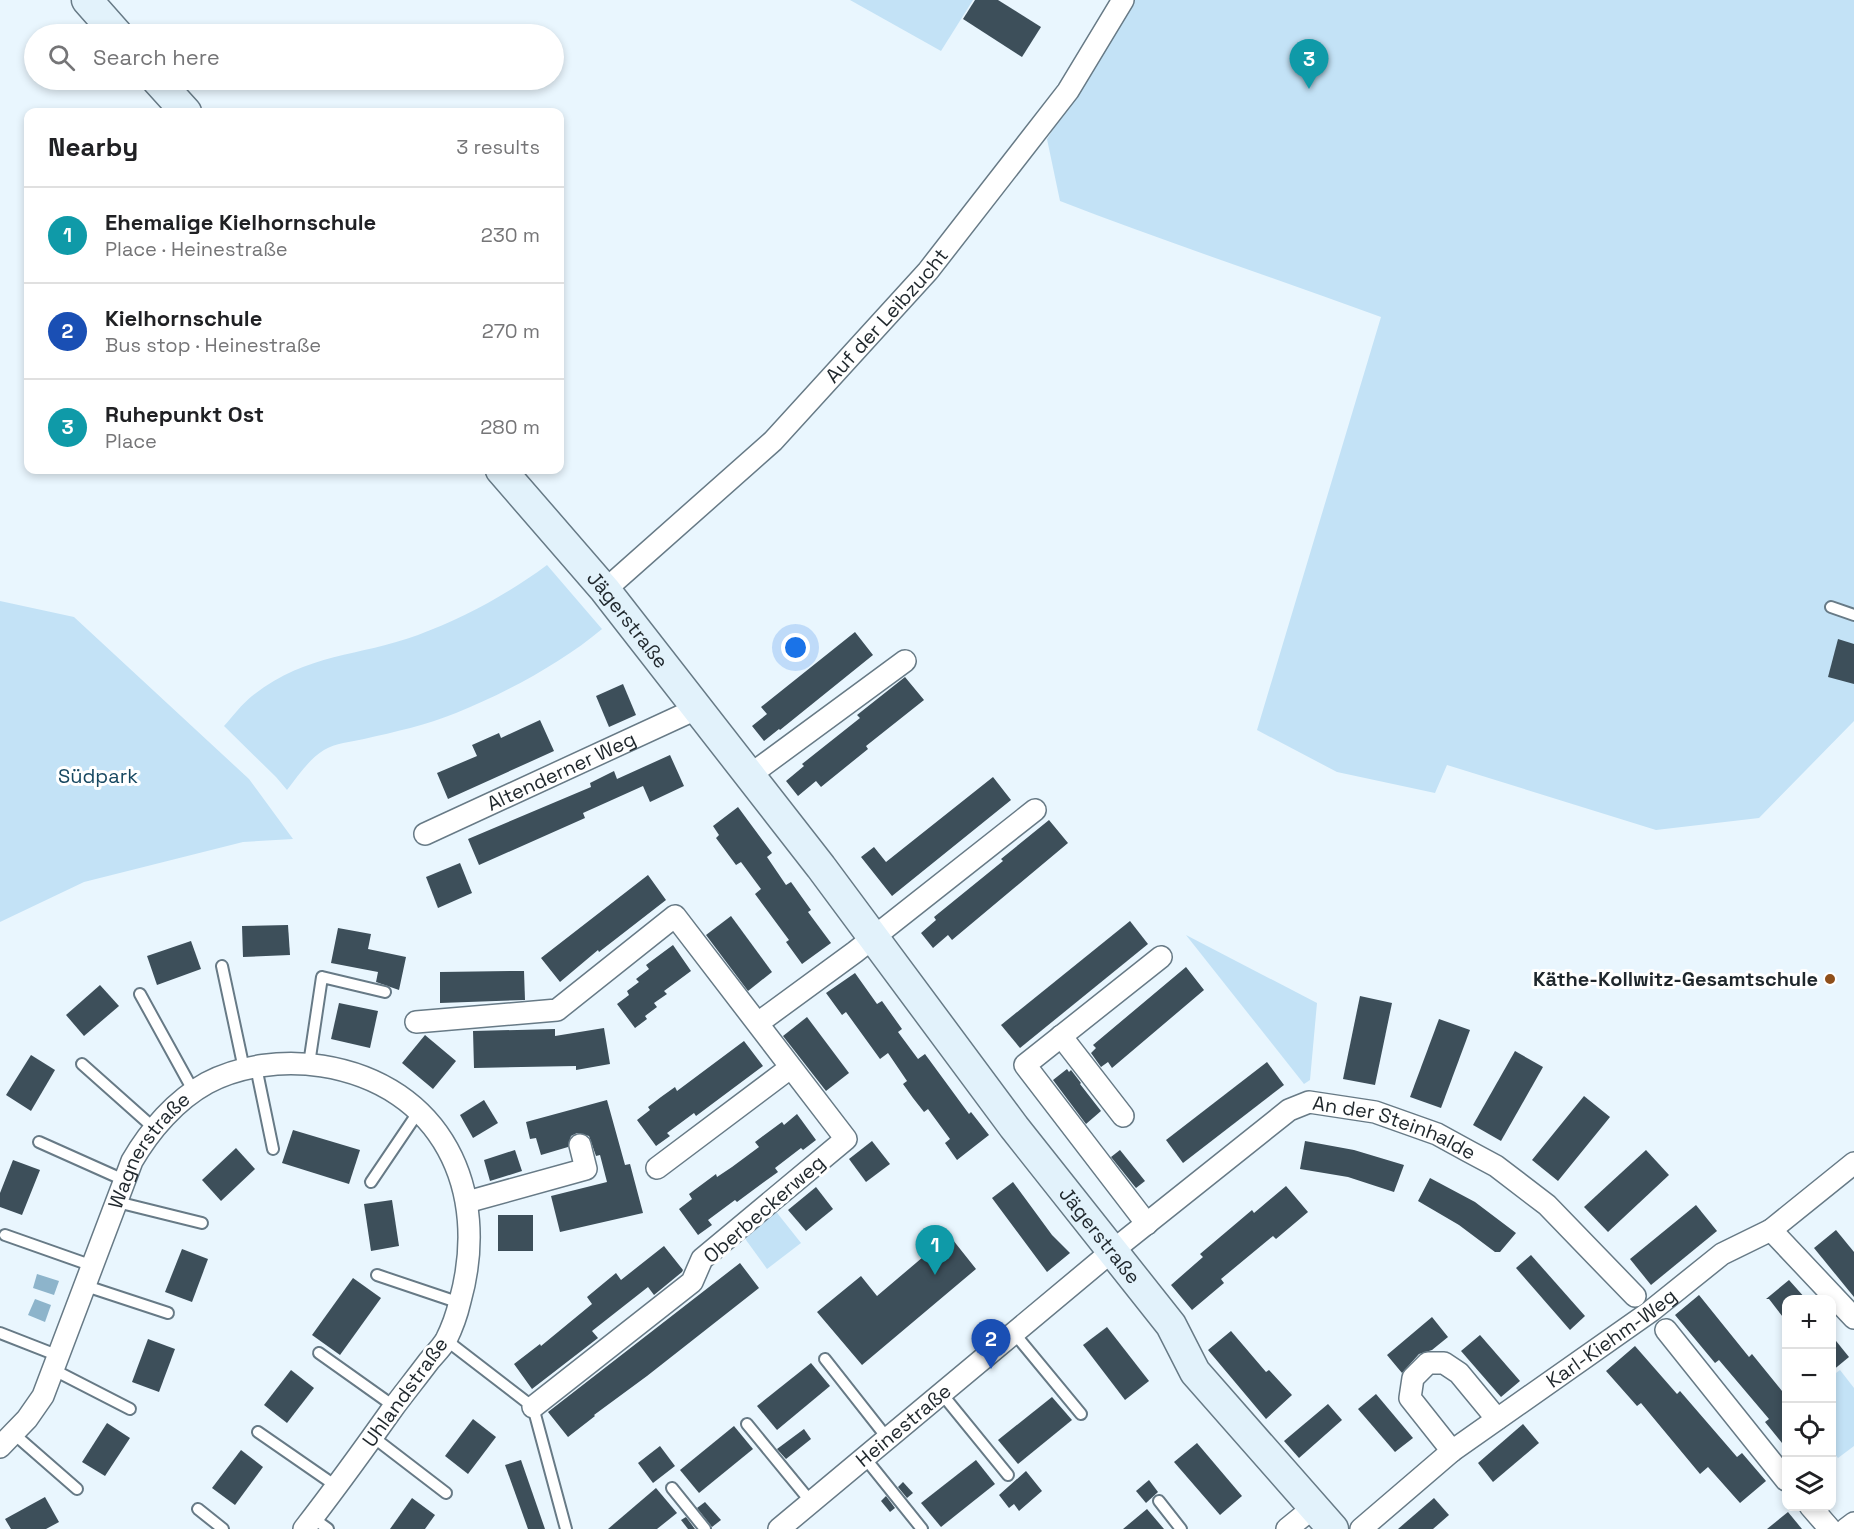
<!DOCTYPE html>
<html lang="en">
<head>
<meta charset="utf-8">
<style>
	body { margin:0; font-family:"Space Grotesk",sans-serif; background:#f6f6f6; color:#202124 }
	.controls { position:absolute; right:18px; bottom:18px; display:grid; overflow:hidden; border-radius:12px; box-shadow:0 3px 9px #0003 }
	.controls button { width:54px; height:54px; display:grid; place-items:center; padding:0; border:0; border-bottom:2px solid #e0e0e0; background:#fff; color:#202124; font:30px sans-serif }
	.you { position:absolute; left:796px; top:648px; width:21px; height:21px; margin:-15px; border:4px solid #fff; border-radius:50%; background:#1a73e8; box-shadow:0 0 0 9px #1a73e833 }
	.badge { display:grid; place-items:center; width:39px; height:39px; border-radius:50%; background:#db2777; color:#fff; font-size:20px; font-weight:700 }
	.pin { position:absolute; translate:-50% -50px; filter:drop-shadow(0 2px 3px #0008) }
	.pin::after { content:''; position:absolute; top:32px; width:21px; height:18px; background:inherit; clip-path:polygon(0 0,100% 0,50% 100%) }
	.list { margin:0; padding:0; list-style:none }
	h2 { display:flex; justify-content:space-between; align-items:center; height:78px; margin:0; padding:0 24px; font-size:26px }
	h2 small { font-size:20px; font-weight:400; color:#757577 }
	.list li { display:grid; grid-template-columns:39px 1fr auto; gap:18px; align-items:center; box-sizing:border-box; height:96px; padding:0 24px; border-top:2px solid #e0e0e0 }
	.list b { display:block; font-size:22px; white-space:nowrap }
	.list p { margin:0; font-size:20px; white-space:nowrap; color:#757577 }
	.list em { font-size:20px; font-style:normal; color:#757577 }
	.icon { flex:none; width:33px; height:33px; fill:none; stroke:currentColor; stroke-width:2; stroke-linecap:round; stroke-linejoin:round }
	.map { position:relative; flex:none; width:1854px; height:1529px; overflow:hidden }
	.search { position:absolute; background:#fff; box-shadow:0 3px 9px #0003; left:24px; top:24px; width:540px; height:66px; display:flex; align-items:center; gap:15px; box-sizing:border-box; padding:0 21px; border-radius:33px; color:#757577; font-size:22px }
	.panel { position:absolute; background:#fff; box-shadow:0 3px 9px #0003; left:24px; top:108px; width:540px; height:366px; border-radius:12px }
	.map>svg:first-child { display:block }
	.green { fill:#c3e2f6 }
	.water { fill:#8db4cb }
	.building { fill:#3d4f5a }
	.lines { fill:none; stroke-linecap:round; stroke-linejoin:round }
	.lane-casing { stroke:#677a86; stroke-width:14 }
	.street-casing { stroke:#677a86; stroke-width:24 }
	.secondary-casing { stroke:#677a86; stroke-width:33 }
	.lane { stroke:#fff; stroke-width:10 }
	.street { stroke:#fff; stroke-width:21 }
	.secondary { stroke:#e2f2fb; stroke-width:30 }
	.poi-dot { fill:#8f4f1a; stroke:#fff; stroke-width:2 }
	.labels { text-anchor:middle; dominant-baseline:central; stroke-width:6; stroke-linejoin:round; paint-order:stroke }
	.street-label { font-size:20px; fill:#1f272c; stroke:#fff }
	.park-label { font-size:20px; fill:#174861; stroke:#fff }
	.poi-label { font-size:20px; font-weight:bold; fill:#1f272c; stroke:#fff; text-anchor:end }
</style>
</head>
<body>
<div class="map">
<svg width="1854" height="1529" viewBox="0 0 1854 1529">
	<rect width="100%" height="100%" fill="#e9f6fe"/>
	<!-- green -->
	<g class="green">
		<polygon points="850,0 973,0 941,51"/>
		<path d="M 1133,0 L 1854,0 L 1854,721 L 1759,818 L 1656,830 L 1447,765 L 1435,793 L 1337,772 L 1257,730 L 1381,317 C 1274,278 1166,242 1060,201 L 1047,139 Z"/>
		<path d="M 547,565 L 602,629 C 563,662 504,694 456,713 C 426,725 395,732 364,739 C 351,742 335,743 324,750 C 309,759 298,776 287,790 L 276,777 L 224,726 C 233,716 242,704 252,696 C 306,653 358,657 418,635 C 464,618 508,594 547,565 Z"/>
		<polygon points="0,601 74,617 249,779 293,839 243,842 84,882 0,922"/>
		<polygon points="1186,935 1317,1003 1310,1080 1304,1084"/>
		<polygon points="774,1209 801,1243 767,1269 746,1240 747,1228"/>
		<polygon points="1840,1370 1854,1388 1854,1446 1838,1458 1832,1451 1832,1376"/>
	</g>
	<!-- water -->
	<g class="water">
		<polygon points="37,1274 59,1281 54,1295 33,1288"/>
		<polygon points="35,1299 51,1305 45,1322 28,1315"/>
	</g>
	<!-- building -->
	<g class="building">
		<polygon points="975,0 998,0 1041,27 1022,57 963,19"/>
		<polygon points="855,632 873,655 780,730 779,729 764,741 752,726 767,714 761,707"/>
		<polygon points="1838,639 1854,644 1854,684 1828,677"/>
		<polygon points="905,677 924,700 866,746 868,749 821,787 816,781 798,796 786,781 804,766 802,764 860,718 857,715"/>
		<polygon points="623,684 636,715 609,727 596,696"/>
		<polygon points="540,720 554,751 448,799 437,773 477,756 472,745 499,733 501,738"/>
		<polygon points="670,755 684,786 650,802 643,786 583,813 585,818 479,865 468,839 591,787 590,783 614,771 617,779"/>
		<polygon points="993,777 1011,800 892,896 861,857 874,847 886,862"/>
		<polygon points="738,807 772,853 767,857 786,885 791,882 811,910 808,912 831,943 802,964 786,942 789,940 755,894 761,889 741,862 736,865 716,838 719,835 713,826"/>
		<polygon points="1049,820 1068,843 952,940 948,935 933,948 921,933 936,920 934,917 1003,861 1001,859"/>
		<polygon points="460,863 472,893 438,908 426,877"/>
		<polygon points="648,875 666,900 599,952 598,950 560,982 541,958"/>
		<polygon points="731,916 772,972 748,991 706,935"/>
		<polygon points="1130,921 1148,944 1020,1048 1001,1025"/>
		<polygon points="288,925 290,955 243,957 242,926"/>
		<polygon points="338,928 371,934 368,949 406,957 399,990 376,982 378,972 331,963"/>
		<polygon points="191,941 201,969 157,985 147,956"/>
		<polygon points="673,945 691,971 664,991 667,994 654,1003 657,1007 645,1016 647,1019 635,1028 617,1004 629,995 627,991 639,982 636,979 649,969 646,965"/>
		<polygon points="1186,967 1204,990 1112,1068 1108,1062 1101,1067 1091,1053 1096,1048 1093,1045"/>
		<polygon points="514,971 524,971 525,1000 440,1003 440,972"/>
		<polygon points="855,973 877,1004 882,1001 902,1029 898,1032 918,1059 925,1054 969,1114 971,1112 989,1135 957,1160 945,1143 950,1139 928,1109 924,1112 913,1098 903,1084 907,1081 888,1053 880,1059 846,1012 842,1015 826,993"/>
		<polygon points="100,985 119,1006 84,1036 66,1015"/>
		<polygon points="1360,996 1392,1003 1375,1085 1343,1079"/>
		<polygon points="339,1003 378,1011 370,1048 331,1039"/>
		<polygon points="807,1017 849,1073 826,1091 783,1036"/>
		<polygon points="1439,1019 1470,1030 1441,1108 1410,1097"/>
		<polygon points="604,1028 610,1064 576,1070 576,1066 474,1068 473,1031 555,1029 555,1036"/>
		<polygon points="425,1035 456,1061 433,1089 402,1063"/>
		<polygon points="744,1041 763,1066 696,1116 694,1113 667,1133 670,1136 656,1146 637,1120 650,1110 648,1107 661,1097 675,1087 677,1091"/>
		<polygon points="1515,1051 1543,1067 1501,1141 1473,1125"/>
		<polygon points="31,1055 55,1070 31,1111 6,1095"/>
		<polygon points="1267,1062 1284,1085 1183,1163 1166,1140"/>
		<polygon points="1067,1069 1069,1072 1071,1070 1081,1083 1080,1084 1101,1111 1086,1124 1053,1080"/>
		<polygon points="1584,1096 1610,1117 1558,1181 1532,1160"/>
		<polygon points="484,1100 498,1123 473,1138 460,1115"/>
		<polygon points="607,1100 625,1165 630,1164 643,1213 560,1232 551,1196 607,1182 600,1155 596,1156 589,1136 577,1133 571,1136 568,1147 541,1155 536,1138 530,1139 526,1122"/>
		<polygon points="797,1114 816,1140 803,1150 801,1148 775,1168 778,1172 764,1182 737,1202 735,1200 708,1220 712,1225 698,1235 679,1209 692,1199 689,1194 716,1174 717,1177 732,1167 759,1147 755,1142 782,1122 784,1125"/>
		<polygon points="293,1130 360,1150 349,1184 282,1163"/>
		<polygon points="872,1141 890,1164 866,1182 849,1159"/>
		<polygon points="1305,1141 1354,1150 1404,1165 1394,1192 1348,1177 1300,1169"/>
		<polygon points="236,1148 255,1169 221,1201 202,1180"/>
		<polygon points="515,1150 522,1171 490,1181 484,1160"/>
		<polygon points="1120,1150 1145,1181 1136,1188 1111,1157"/>
		<polygon points="1646,1150 1669,1175 1608,1232 1584,1207"/>
		<polygon points="13,1160 40,1170 22,1215 0,1207 0,1193"/>
		<polygon points="1430,1178 1475,1202 1516,1233 1500,1252 1495,1252 1459,1225 1418,1201"/>
		<polygon points="1013,1182 1052,1235 1070,1253 1047,1272 992,1198"/>
		<polygon points="1286,1186 1308,1212 1276,1239 1273,1236 1221,1279 1224,1283 1192,1310 1171,1285 1203,1257 1200,1254 1252,1210 1254,1213"/>
		<polygon points="816,1187 833,1209 806,1231 788,1210"/>
		<polygon points="392,1200 399,1246 371,1251 364,1204"/>
		<polygon points="1696,1205 1717,1231 1651,1285 1630,1259"/>
		<rect x="498" y="1215" width="35" height="36"/>
		<polygon points="1836,1230 1854,1252 1854,1297 1814,1248"/>
		<polygon points="949,1235 976,1269 862,1365 817,1312 861,1276 877,1296"/>
		<polygon points="664,1246 683,1270 682,1272 654,1295 648,1287 592,1331 598,1338 532,1389 514,1364 540,1344 541,1346 592,1304 587,1297 616,1273 621,1280"/>
		<polygon points="182,1249 208,1259 192,1302 165,1292"/>
		<polygon points="1531,1255 1585,1316 1570,1330 1516,1268"/>
		<polygon points="740,1263 759,1288 647,1376 594,1415 595,1416 568,1437 548,1412"/>
		<polygon points="353,1278 381,1298 340,1355 312,1335"/>
		<polygon points="1789,1280 1806,1299 1786,1299 1786,1321 1769,1299 1766,1299"/>
		<polygon points="1699,1295 1749,1357 1752,1354 1786,1396 1786,1448 1765,1422 1769,1419 1719,1360 1715,1363 1675,1315"/>
		<polygon points="1432,1317 1448,1337 1432,1350 1419,1354 1402,1373 1387,1355"/>
		<polygon points="1107,1327 1149,1381 1125,1400 1083,1345"/>
		<polygon points="1231,1331 1266,1372 1269,1370 1292,1395 1266,1419 1208,1350"/>
		<polygon points="1480,1335 1520,1381 1501,1397 1461,1351"/>
		<polygon points="1832,1336 1849,1357 1832,1371"/>
		<polygon points="148,1339 175,1349 159,1392 132,1382"/>
		<polygon points="1635,1346 1677,1394 1680,1391 1737,1457 1742,1453 1766,1481 1740,1503 1708,1467 1700,1474 1641,1403 1637,1406 1606,1371"/>
		<polygon points="811,1363 830,1386 777,1430 757,1406"/>
		<polygon points="291,1370 314,1388 287,1423 264,1405"/>
		<polygon points="1376,1394 1413,1438 1395,1452 1358,1409"/>
		<polygon points="1052,1397 1072,1420 1018,1464 998,1440"/>
		<polygon points="1328,1404 1342,1420 1299,1458 1284,1441"/>
		<polygon points="473,1419 496,1437 468,1474 445,1456"/>
		<polygon points="107,1423 130,1438 105,1476 82,1462"/>
		<polygon points="1523,1424 1539,1443 1493,1482 1478,1463"/>
		<polygon points="734,1426 753,1449 699,1493 680,1470"/>
		<polygon points="804,1429 811,1439 786,1459 777,1449"/>
		<polygon points="1197,1443 1242,1496 1220,1515 1174,1462"/>
		<polygon points="660,1446 675,1466 653,1483 638,1463"/>
		<polygon points="241,1450 263,1467 235,1505 212,1488"/>
		<polygon points="521,1460 545,1529 528,1529 505,1465"/>
		<polygon points="976,1460 995,1484 941,1527 921,1503"/>
		<polygon points="1026,1471 1042,1491 1019,1511 1014,1504 1009,1508 999,1495"/>
		<polygon points="1149,1480 1158,1492 1146,1503 1136,1491"/>
		<polygon points="903,1482 913,1493 907,1498 898,1487"/>
		<polygon points="656,1488 677,1513 657,1529 608,1529"/>
		<polygon points="886,1496 895,1508 890,1512 881,1501"/>
		<polygon points="45,1497 59,1522 46,1529 11,1529 5,1519"/>
		<polygon points="412,1498 435,1515 425,1529 390,1529"/>
		<polygon points="1434,1498 1449,1515 1433,1529 1398,1529"/>
		<polygon points="705,1502 721,1520 712,1527 697,1508"/>
		<polygon points="1147,1509 1164,1529 1123,1529"/>
		<polygon points="1788,1512 1802,1529 1767,1529"/>
		<polygon points="686,1517 695,1529 688,1529 681,1520"/>
	</g>
	<g class="lines">
		<defs>
			<g id="lane">
				<polyline points="1831,607 1854,615"/>
				<polyline points="222,966 244,1069"/>
				<polyline points="140,994 194,1092"/>
				<polyline points="82,1064 155,1129"/>
				<polyline points="309,1064 322,977 385,992"/>
				<polyline points="256,1067 273,1149"/>
				<polyline points="39,1142 124,1180"/>
				<polyline points="371,1182 419,1111"/>
				<polyline points="117,1202 202,1223"/>
				<polyline points="5,1235 93,1266"/>
				<polyline points="377,1275 460,1303"/>
				<polyline points="86,1286 168,1313"/>
				<polyline points="0,1333 59,1356"/>
				<polyline points="1014,1333 1081,1414"/>
				<polyline points="446,1340 533,1407 566,1529"/>
				<polyline points="319,1353 395,1407"/>
				<polyline points="825,1359 888,1439"/>
				<polyline points="54,1370 130,1409"/>
				<polyline points="942,1394 1008,1475"/>
				<polyline points="747,1424 811,1502"/>
				<polyline points="258,1432 336,1486"/>
				<polyline points="14,1434 77,1489"/>
				<polyline points="373,1437 446,1493"/>
				<polyline points="865,1458 922,1529"/>
				<polyline points="672,1488 705,1529"/>
				<polyline points="1159,1501 1181,1529"/>
				<polyline points="198,1509 223,1529"/>
				<polyline points="313,1518 328,1529"/>
			</g>
			<g id="street">
				<path id="s1" d="M 605,590 L 773,441 L 928,271 L 1068,91 L 1123,0"/>
				<polyline points="750,775 905,661"/>
				<path id="s2" d="M 425,834 L 696,709"/>
				<polyline points="416,1022 557,1010 675,916 846,1139 702,1259 692,1282 533,1407"/>
				<polyline points="758,1023 855,952 1035,810"/>
				<polyline points="1061,1036 1123,1116"/>
				<polyline points="657,1168 790,1068"/>
				<polyline points="467,1202 586,1169 580,1145"/>
				<polyline points="1147,1224 1025,1065 1161,957"/>
				<polyline points="1771,1230 1854,1318"/>
				<polyline points="1666,1330 1786,1480"/>
				<path id="s3" d="M 0,1447 L 27,1419 L 43,1396 L 132,1161 C 150,1130 176,1100 207,1083 C 241,1065 284,1060 322,1066 C 442,1085 491,1190 460,1301 C 457,1314 452,1328 446,1340 C 442,1347 435,1354 429,1361 C 417,1377 405,1392 393,1408 C 364,1449 335,1489 304,1529"/>
				<polyline points="1452,1451 1410,1398 1413,1378 1428,1363 1444,1363 1459,1373 1497,1419"/>
				<polyline points="1810,1506 1830,1529"/>
				<path id="s4" d="M 779,1529 L 1111,1252 L 1289,1110 L 1309,1102 L 1375,1112 L 1437,1134 L 1468,1151 L 1496,1166 L 1547,1205 L 1635,1296"/>
				<polyline points="1287,1529 1314,1507"/>
				<path id="s5" d="M 1361,1529 L 1452,1451 L 1651,1311 L 1722,1254 L 1771,1230 L 1854,1163"/>
				<polyline points="1846,1529 1854,1523"/>
			</g>
			<g id="secondary">
				<polyline points="87,0 117,34"/>
				<polyline points="157,80 186,112"/>
				<path id="s6" d="M 501,470 L 605,590 L 821,867 L 1014,1127 L 1171,1325 L 1195,1372 L 1333,1529"/>
			</g>
		</defs>
		<!-- lane casing -->
		<use href="#lane" class="lane-casing"/>
		<!-- street casing -->
		<use href="#street" class="street-casing"/>
		<!-- secondary casing -->
		<use href="#secondary" class="secondary-casing"/>
		<!-- lane -->
		<use href="#lane" class="lane"/>
		<!-- street -->
		<use href="#street" class="street"/>
		<!-- secondary -->
		<use href="#secondary" class="secondary"/>
	</g>
	<!-- markers -->
	<circle class="poi-dot" cx="1830" cy="979" r="6"/>
	<g class="labels">
		<!-- street labels -->
		<g class="street-label">
			<text stroke="none"><textPath href="#s1" startOffset="394">Auf der Leibzucht</textPath></text>
			<text stroke="none"><textPath href="#s6" startOffset="196">Jägerstraße</textPath></text>
			<text stroke="none"><textPath href="#s2" startOffset="150">Altenderner Weg</textPath></text>
			<text stroke="none"><textPath href="#s4" startOffset="771">An der Steinhalde</textPath></text>
			<text stroke="none"><textPath href="#s3" startOffset="336">Wagnerstraße</textPath></text>
			<text transform="translate(764 1209) rotate(-41)">Oberbeckerweg</text>
			<text stroke="none"><textPath href="#s6" startOffset="972">Jägerstraße</textPath></text>
			<text stroke="none"><textPath href="#s5" startOffset="315">Karl-Kiehm-Weg</textPath></text>
			<text transform="translate(405 1392) rotate(-54)">Uhlandstraße</text>
			<text stroke="none"><textPath href="#s4" startOffset="162">Heinestraße</textPath></text>
		</g>
		<!-- park labels -->
		<g class="park-label">
			<text x="98" y="776">Südpark</text>
		</g>
		<!-- poi labels -->
		<g class="poi-label">
			<text x="1818" y="979">Käthe-Kollwitz-Gesamtschule</text>
		</g>
	</g>
</svg>
<div class="controls">
<button>+</button>
<button>−</button>
<button><svg class="icon" aria-label="locate" viewBox="0 0 24 24"><circle cx="12" cy="12" r="6"/><path d="M12 2v4M12 18v4M2 12h4M18 12h4"/></svg></button>
<button><svg class="icon" aria-label="layers" viewBox="0 0 24 24"><path d="M12 4l9 5-9 5-9-5zM3 14l9 5 9-5"/></svg></button>
</div>
<div class="you"></div>
<div class="pin badge" style="left:935px;top:1275px;background:#0f9aa8">1</div>
<div class="pin badge" style="left:991px;top:1369px;background:#1a4fb4">2</div>
<div class="pin badge" style="left:1309px;top:89px;background:#0f9aa8">3</div>
<div class="search"><svg class="icon" aria-label="search" viewBox="0 0 24 24"><circle cx="10" cy="10" r="6"/><path d="M15 15l6 6"/></svg>Search here</div>
<section class="panel">
<h2>Nearby<small>3 results</small></h2>
<ul class="list">
<li><span class="badge" style="background:#0f9aa8">1</span><div><b>Ehemalige Kielhornschule</b><p>Place · Heinestraße</p></div><em>230 m</em></li>
<li><span class="badge" style="background:#1a4fb4">2</span><div><b>Kielhornschule</b><p>Bus stop · Heinestraße</p></div><em>270 m</em></li>
<li><span class="badge" style="background:#0f9aa8">3</span><div><b>Ruhepunkt Ost</b><p>Place</p></div><em>280 m</em></li>
</ul>
</section>
</div>
</body>
</html>
